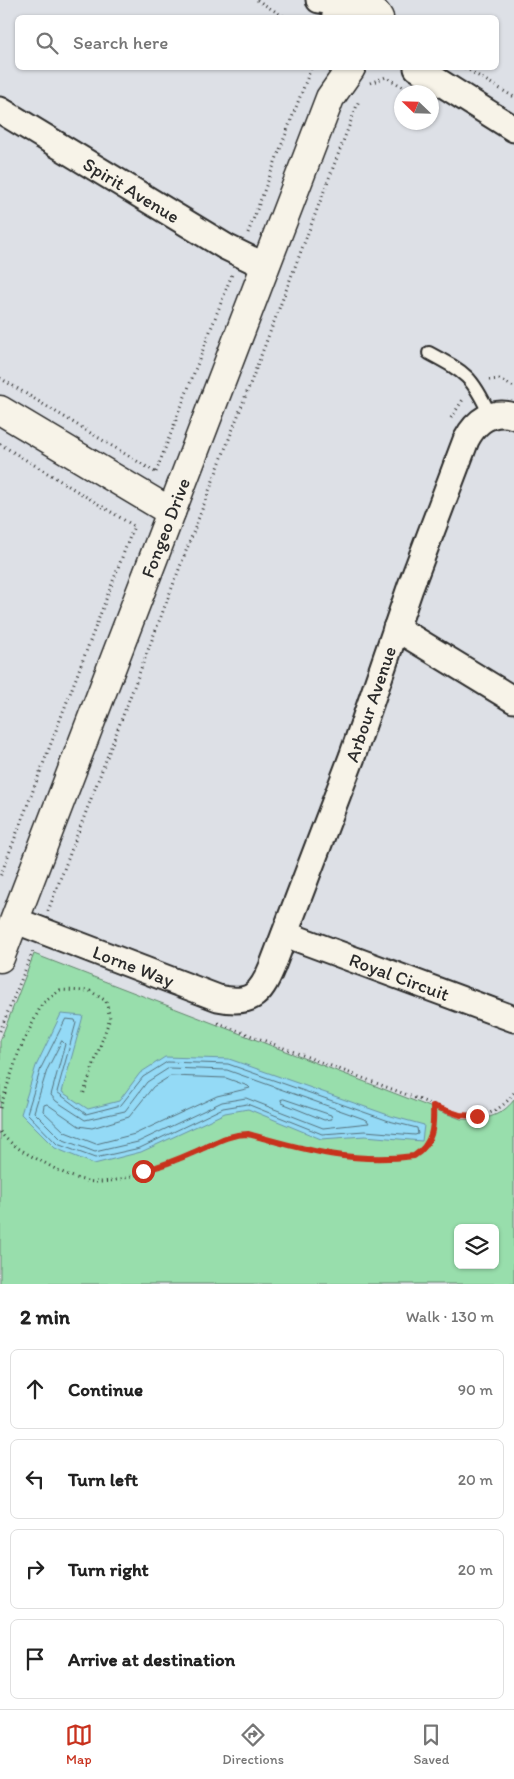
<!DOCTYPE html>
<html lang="en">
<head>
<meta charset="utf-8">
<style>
	body { margin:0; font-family:Itim,sans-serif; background:#f6f6f6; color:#222 }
	.controls { position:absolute; right:15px; bottom:15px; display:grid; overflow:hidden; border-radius:8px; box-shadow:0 1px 4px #0004 }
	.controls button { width:45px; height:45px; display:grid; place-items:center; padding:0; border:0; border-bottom:1px solid #e0e0e0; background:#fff; color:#222; font:25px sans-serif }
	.compass { position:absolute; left:394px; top:85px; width:45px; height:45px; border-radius:50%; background:#fff; box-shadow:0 1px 4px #0004; rotate:293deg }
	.stop { position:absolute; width:15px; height:15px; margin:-11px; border:4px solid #c8321e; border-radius:50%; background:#fff }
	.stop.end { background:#c8321e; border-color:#fff; box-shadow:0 1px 5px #0008 }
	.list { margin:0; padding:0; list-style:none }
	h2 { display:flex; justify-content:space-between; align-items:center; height:65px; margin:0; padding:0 20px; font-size:21px }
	h2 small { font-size:16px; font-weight:400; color:#767676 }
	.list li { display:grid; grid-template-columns:32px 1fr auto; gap:15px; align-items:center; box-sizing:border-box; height:80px; margin:0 10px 10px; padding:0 10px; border:1px solid #e0e0e0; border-radius:8px }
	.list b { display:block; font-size:19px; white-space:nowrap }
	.list em { font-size:16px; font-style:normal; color:#767676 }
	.icon { flex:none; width:28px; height:28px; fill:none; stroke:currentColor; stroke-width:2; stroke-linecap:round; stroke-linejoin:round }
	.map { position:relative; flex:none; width:514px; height:1284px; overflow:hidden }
	.search { position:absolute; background:#fff; box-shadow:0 1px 4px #0004; left:15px; right:15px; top:15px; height:55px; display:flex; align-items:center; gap:12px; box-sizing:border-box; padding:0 18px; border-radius:8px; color:#767676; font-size:19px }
	.sheet { height:425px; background:#fff }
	nav { display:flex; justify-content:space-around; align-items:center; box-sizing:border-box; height:70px; border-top:1px solid #e0e0e0; background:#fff; font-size:14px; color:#767676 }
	nav a { display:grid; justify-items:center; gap:2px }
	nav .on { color:#c8321e }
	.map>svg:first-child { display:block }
	.green { fill:#98deac; stroke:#62846c; fill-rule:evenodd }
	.water { fill:#94daf6; stroke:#6a94a5 }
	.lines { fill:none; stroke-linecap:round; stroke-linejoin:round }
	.shore { stroke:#55717c; stroke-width:1 }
	.lane-casing { stroke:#2b2b2b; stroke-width:16 }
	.street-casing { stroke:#2b2b2b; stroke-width:29 }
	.secondary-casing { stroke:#2b2b2b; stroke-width:31 }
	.path { stroke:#2b2b2b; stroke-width:3; stroke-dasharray:1 4; stroke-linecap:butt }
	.lane { stroke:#f7f3e8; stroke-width:12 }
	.street { stroke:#f7f3e8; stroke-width:25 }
	.secondary { stroke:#f7f3e8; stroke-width:28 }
	.route { stroke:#c8321e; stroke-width:6 }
	.labels { text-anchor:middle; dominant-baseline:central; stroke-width:4; stroke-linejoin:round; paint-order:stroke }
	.street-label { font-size:19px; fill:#2b2b2b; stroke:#f7f3e8 }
</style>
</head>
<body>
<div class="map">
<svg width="514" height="1284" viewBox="0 0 514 1284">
	<rect width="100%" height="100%" fill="#dde0e6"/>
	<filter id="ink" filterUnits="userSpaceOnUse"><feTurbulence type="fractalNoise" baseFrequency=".02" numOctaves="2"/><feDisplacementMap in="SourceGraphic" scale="10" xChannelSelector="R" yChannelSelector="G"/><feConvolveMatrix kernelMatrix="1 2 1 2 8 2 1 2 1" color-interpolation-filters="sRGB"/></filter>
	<g filter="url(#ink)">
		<!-- green -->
		<path class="green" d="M 34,954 L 461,1119 C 482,1121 501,1117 514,1100 L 514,1284 L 0,1284 L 0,1041 ZM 458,1228 L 495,1228 L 495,1265 L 458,1265 Z"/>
		<!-- water -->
		<polygon class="water" points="61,1014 83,1016 62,1092 88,1109 119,1101 140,1073 165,1057 229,1059 391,1116 424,1125 422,1141 365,1136 321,1139 248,1109 225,1113 141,1152 94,1164 55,1148 21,1114 36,1066"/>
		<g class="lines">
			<!-- shore -->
			<g class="shore">
				<polygon points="66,1019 75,1020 76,1023 57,1092 86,1114 121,1105 143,1077 167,1062 228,1064 389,1121 417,1128 418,1134 415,1135 365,1131 322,1134 247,1104 223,1108 140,1148 95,1158 57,1144 27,1113 41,1068"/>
				<polygon points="62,1041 65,1044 51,1095 56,1101 85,1120 125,1111 147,1082 169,1068 227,1070 367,1120 369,1123 323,1128 246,1098 222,1102 138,1142 95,1152 61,1139 34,1112 47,1070"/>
				<polygon points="171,1076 226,1078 248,1086 250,1088 217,1096 135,1134 96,1144 65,1132 43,1111 44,1105 47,1104 79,1126 92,1128 129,1117 153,1087"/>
				<polygon points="284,1099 331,1115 332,1119 324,1120 282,1103 281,1100"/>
			</g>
			<defs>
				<path id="lane" d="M 429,353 C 466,373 472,376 490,415"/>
				<g id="street">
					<polyline points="319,0 352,5"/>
					<polyline points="417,68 514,129"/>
					<path id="s1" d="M 0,110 L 226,247 L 265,266"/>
					<polyline points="396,628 514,700"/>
					<path id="s2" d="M 14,920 L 218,998 C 250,1005 260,996 272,967 L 352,757 L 410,588 L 466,440 C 476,421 492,409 514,416"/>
					<path id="s3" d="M 285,934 L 514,1019"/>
				</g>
				<g id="secondary">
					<path d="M 336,18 C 347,2 369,0 379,18"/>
					<polyline points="0,410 171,512"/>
					<path id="s4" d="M 0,958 L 330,98 L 351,68"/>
				</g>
			</defs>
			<!-- lane casing -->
			<use href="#lane" class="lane-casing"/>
			<!-- street casing -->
			<use href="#street" class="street-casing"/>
			<!-- secondary casing -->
			<use href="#secondary" class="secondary-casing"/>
			<!-- path -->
			<g class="path">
				<polyline points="257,0 286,18"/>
				<polyline points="465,68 514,97"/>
				<polyline points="370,83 386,77 403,87"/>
				<polyline points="248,233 311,68"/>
				<polyline points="0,378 155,472"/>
				<polyline points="489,380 499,379 514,387"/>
				<polyline points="451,418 464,398"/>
				<polyline points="0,444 134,526 0,877"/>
				<polyline points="156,472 232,274"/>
				<polyline points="48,911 359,100"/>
				<path d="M 218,1023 L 460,1115 C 482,1120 501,1111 514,1093"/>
				<polyline points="0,1031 33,951"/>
				<polyline points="0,1108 19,1051 42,1004 60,990 90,991 106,1001 110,1018 83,1095"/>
				<path d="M 0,1132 C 10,1145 29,1155 43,1162 C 59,1171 77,1181 96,1182 C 123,1183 173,1162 198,1151 C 215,1143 228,1134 248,1134 C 305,1150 353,1164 414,1156 C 433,1144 434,1127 433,1106"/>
			</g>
			<!-- lane -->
			<use href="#lane" class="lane"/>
			<!-- street -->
			<use href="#street" class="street"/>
			<!-- secondary -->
			<use href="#secondary" class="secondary"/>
		</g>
	</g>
	<g class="lines" filter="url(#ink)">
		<!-- route -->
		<path class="route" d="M 143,1171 C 162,1166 179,1159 197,1151 C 215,1143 228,1134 248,1134 C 305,1150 353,1164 414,1156 C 433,1144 434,1127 433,1106 L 460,1115 L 477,1116"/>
	</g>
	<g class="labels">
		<!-- street labels -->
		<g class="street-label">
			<text stroke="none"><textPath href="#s1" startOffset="154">Spirit Avenue</textPath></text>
			<text stroke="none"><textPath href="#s4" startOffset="461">Fongeo Drive</textPath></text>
			<text stroke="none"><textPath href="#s2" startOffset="570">Arbour Avenue</textPath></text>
			<text stroke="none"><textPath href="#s2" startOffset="128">Lorne Way</textPath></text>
			<text stroke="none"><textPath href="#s3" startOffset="122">Royal Circuit</textPath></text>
		</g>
	</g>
</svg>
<div class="controls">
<button><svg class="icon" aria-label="layers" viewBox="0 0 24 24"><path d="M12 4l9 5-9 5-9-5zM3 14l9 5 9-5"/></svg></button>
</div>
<svg class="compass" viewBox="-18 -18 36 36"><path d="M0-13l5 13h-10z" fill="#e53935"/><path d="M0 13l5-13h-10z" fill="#767676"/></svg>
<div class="stop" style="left:143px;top:1171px"></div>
<div class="stop end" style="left:477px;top:1116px"></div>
<div class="search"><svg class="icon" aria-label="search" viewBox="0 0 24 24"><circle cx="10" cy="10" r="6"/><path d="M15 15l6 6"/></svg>Search here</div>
</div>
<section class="sheet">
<h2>2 min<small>Walk · 130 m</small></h2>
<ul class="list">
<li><svg class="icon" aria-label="ahead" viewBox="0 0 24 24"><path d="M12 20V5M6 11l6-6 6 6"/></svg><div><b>Continue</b></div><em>90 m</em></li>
<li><svg class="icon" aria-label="left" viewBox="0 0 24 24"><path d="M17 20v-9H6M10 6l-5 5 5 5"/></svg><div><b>Turn left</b></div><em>20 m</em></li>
<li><svg class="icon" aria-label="right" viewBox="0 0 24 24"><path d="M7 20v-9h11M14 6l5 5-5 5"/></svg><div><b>Turn right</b></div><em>20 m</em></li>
<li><svg class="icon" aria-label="arrive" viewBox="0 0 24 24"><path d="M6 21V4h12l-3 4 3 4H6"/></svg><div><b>Arrive at destination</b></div></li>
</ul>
</section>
<nav>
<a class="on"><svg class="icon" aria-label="map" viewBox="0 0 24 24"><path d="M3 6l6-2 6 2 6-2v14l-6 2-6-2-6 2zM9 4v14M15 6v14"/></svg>Map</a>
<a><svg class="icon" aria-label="directions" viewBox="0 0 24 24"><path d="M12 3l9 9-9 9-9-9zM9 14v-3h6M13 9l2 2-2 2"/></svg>Directions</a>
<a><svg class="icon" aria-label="saved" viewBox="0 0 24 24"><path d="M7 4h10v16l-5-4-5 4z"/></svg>Saved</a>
</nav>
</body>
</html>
